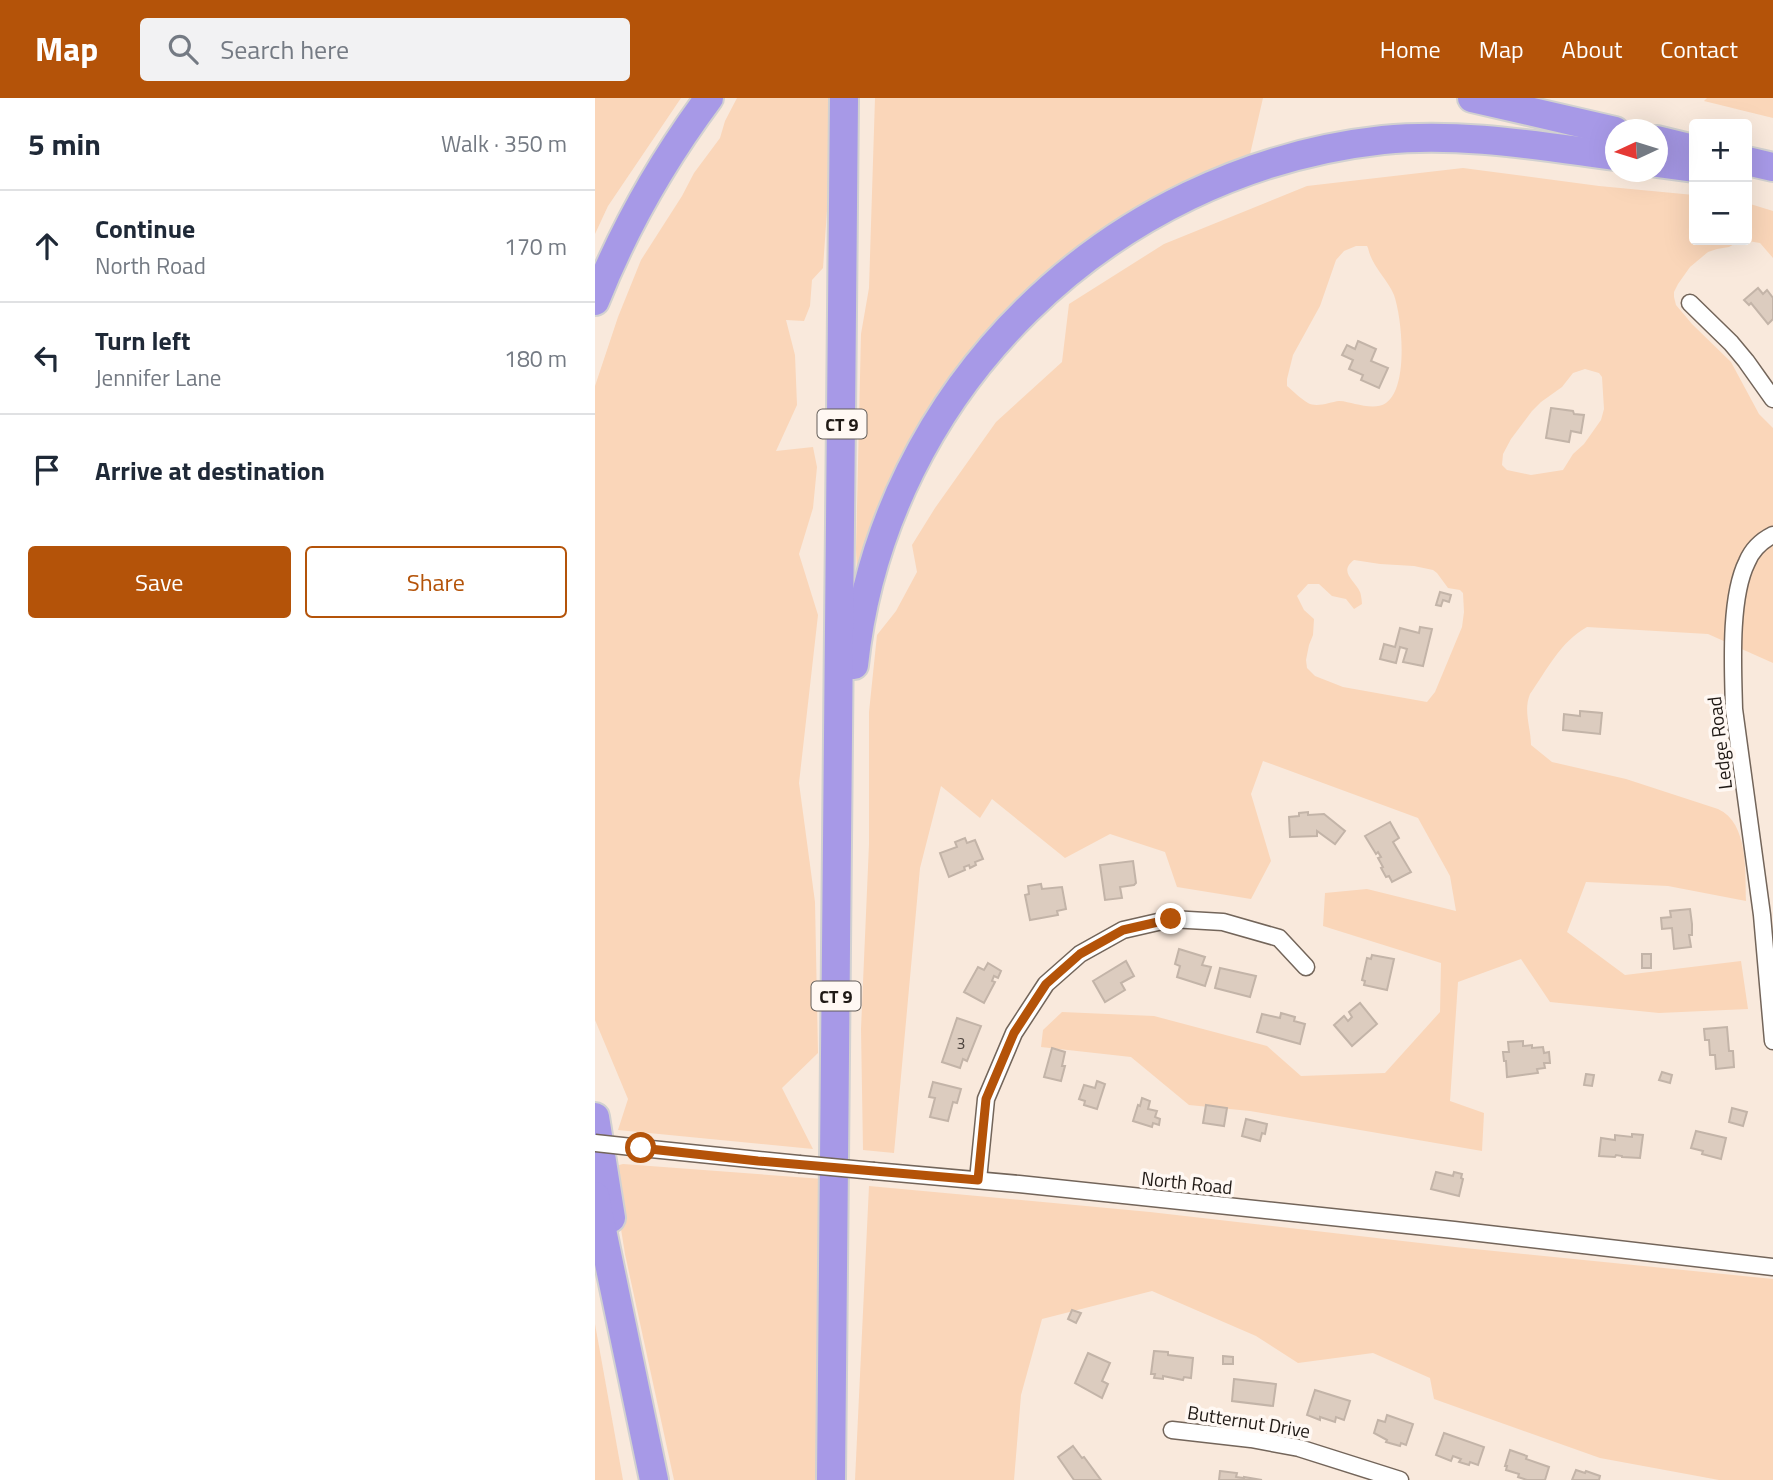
<!DOCTYPE html>
<html lang="en">
<head>
<meta charset="utf-8">
<style>
	body { margin:0; font-family:"Titillium Web",sans-serif; background:#f2f2f3; color:#1f2937 }
	.controls { position:absolute; right:21px; top:21px; display:grid; overflow:hidden; border-radius:7px; box-shadow:0 7px 28px #0002 }
	.controls button { width:63px; height:63px; display:grid; place-items:center; padding:0; border:0; border-bottom:2px solid #e0e1e3; background:#fff; color:#1f2937; font:35px sans-serif }
	.compass { position:absolute; left:1010px; top:21px; width:63px; height:63px; border-radius:50%; background:#fff; box-shadow:0 7px 28px #0002; rotate:266deg }
	.stop { position:absolute; width:21px; height:21px; margin:-16px; border:5px solid #b45309; border-radius:50%; background:#fff }
	.stop.end { background:#b45309; border-color:#fff; box-shadow:0 2px 7px #0008 }
	.list { margin:0; padding:0; list-style:none }
	h2 { display:flex; justify-content:space-between; align-items:center; height:91px; margin:0; padding:0 28px; font-size:30px }
	h2 small { font-size:23px; font-weight:400; color:#747a83 }
	.list li { display:grid; grid-template-columns:46px 1fr auto; gap:21px; align-items:center; box-sizing:border-box; height:112px; padding:0 28px; border-top:2px solid #e0e1e3 }
	.list b { display:block; font-size:26px; white-space:nowrap }
	.list p { margin:0; font-size:23px; white-space:nowrap; color:#747a83 }
	.list em { font-size:23px; font-style:normal; color:#747a83 }
	.actions { display:flex; gap:14px; padding:21px 28px }
	.actions a { flex:1; padding:16px 0; border:2px solid #b45309; border-radius:7px; text-align:center; font-size:24px; color:#b45309 }
	.actions .main { background:#b45309; color:#fff }
	.icon { flex:none; width:38px; height:38px; fill:none; stroke:currentColor; stroke-width:2; stroke-linecap:round; stroke-linejoin:round }
	.map { position:relative; flex:none; width:1178px; height:1382px; overflow:hidden }
	header { display:flex; align-items:center; gap:42px; box-sizing:border-box; height:98px; padding:0 35px; background:#b45309; color:#fff }
	header strong { font-size:33px }
	nav { display:flex; gap:38px; margin-inline-start:auto; font-size:24px }
	.search { width:490px; height:63px; background:#f2f2f3; display:flex; align-items:center; gap:18px; box-sizing:border-box; padding:0 24px; border-radius:7px; color:#747a83; font-size:26px }
	main { display:flex }
	aside { flex:1; background:#fff }
	.map>svg:first-child { display:block }
	.green { fill:#fad6b9; fill-rule:evenodd }
	.building { fill:#dcccbf; stroke:#c3b4a8; stroke-width:2 }
	.lines { fill:none; stroke-linecap:round; stroke-linejoin:round }
	.minor-casing { stroke:#73655a; stroke-width:19 }
	.motorway-casing { stroke:#d2d1d0; stroke-width:32 }
	.minor { stroke:#fff; stroke-width:16 }
	.motorway { stroke:#a799e7; stroke-width:28 }
	.minor-bridge-casing { stroke:#73655a; stroke-width:19; stroke-linecap:butt }
	.minor-bridge { stroke:#fff; stroke-width:16 }
	.route { stroke:#b45309; stroke-width:9 }
	.labels { text-anchor:middle; dominant-baseline:central; stroke-width:7; stroke-linejoin:round; paint-order:stroke }
	.number-label { font-size:16px; fill:#4f4640 }
	.shield { fill:#fff8f3; stroke:#635d58; stroke-width:2 }
	.shield-label { font-size:18px; font-weight:bold; fill:#201a16 }
	.street-label { font-size:19px; fill:#201a16; stroke:#fff8f3 }
</style>
</head>
<body>
<header>
<strong>Map</strong>
<div class="search"><svg class="icon" aria-label="search" viewBox="0 0 24 24"><circle cx="10" cy="10" r="6"/><path d="M15 15l6 6"/></svg>Search here</div>
<nav><a>Home</a><a>Map</a><a>About</a><a>Contact</a></nav>
</header>
<main>
<aside>
<h2>5 min<small>Walk · 350 m</small></h2>
<ul class="list">
<li><svg class="icon" aria-label="ahead" viewBox="0 0 24 24"><path d="M12 20V5M6 11l6-6 6 6"/></svg><div><b>Continue</b><p>North Road</p></div><em>170 m</em></li>
<li><svg class="icon" aria-label="left" viewBox="0 0 24 24"><path d="M17 20v-9H6M10 6l-5 5 5 5"/></svg><div><b>Turn left</b><p>Jennifer Lane</p></div><em>180 m</em></li>
<li><svg class="icon" aria-label="arrive" viewBox="0 0 24 24"><path d="M6 21V4h12l-3 4 3 4H6"/></svg><div><b>Arrive at destination</b></div></li>
</ul>
<div class="actions"><a class="main">Save</a><a>Share</a></div>
</aside>
<div class="map">
<svg width="1178" height="1382" viewBox="0 0 1178 1382">
	<rect width="100%" height="100%" fill="#f9e9dc"/>
	<!-- green -->
	<g class="green">
		<polygon points="0,0 86,0 13,108 0,136"/>
		<polygon points="142,0 235,0 234,84 228,170 217,182 215,208 209,223 191,222 200,257 202,307 181,353 218,349 222,369 218,410 204,456 223,517 204,685 220,804 223,955 187,990 218,1051 23,1032 33,1001 0,922 0,288 23,219 46,162 87,98 99,75 125,40 130,23"/>
		<polygon points="280,0 668,0 653,65 392,239 269,477 262,476 261,451 266,236 274,190"/>
		<polygon points="1112,0 1178,0 1178,20 1109,3"/>
		<path d="M 868,70 L 1004,88 L 1099,97 L 1099,142 L 1152,142 L 1152,105 L 1178,113 L 1178,160 L 1165,145 L 1153,143 L 1145,143 L 1134,149 L 1122,151 L 1113,154 L 1095,169 L 1083,186 L 1079,194 L 1079,199 L 1081,207 L 1097,226 L 1136,264 L 1164,316 L 1178,330 L 1178,565 L 1113,536 L 992,529 C 965,544 952,572 935,596 C 928,613 936,630 936,647 L 957,664 L 1031,681 L 1123,711 C 1154,725 1150,775 1151,803 L 1073,788 L 991,784 L 972,834 L 1030,877 L 1146,863 L 1153,911 L 1064,915 L 955,904 L 926,861 L 863,884 L 855,1003 L 889,1015 L 887,1053 L 655,1013 L 594,1007 L 536,959 L 446,949 L 448,932 L 467,914 L 559,918 L 672,948 L 706,978 L 790,975 L 845,914 L 846,865 L 728,828 L 730,795 L 772,791 L 861,813 L 855,778 L 823,720 L 668,663 L 656,696 L 676,763 L 656,801 L 582,789 L 570,754 L 515,736 L 470,760 L 397,701 L 385,720 L 346,688 L 325,770 L 299,1055 L 268,1052 L 266,931 L 274,746 L 274,614 L 282,537 L 301,513 L 322,474 L 317,447 L 340,410 L 401,324 L 467,264 L 474,206 L 569,146 L 712,88 ZM 761,148 L 772,148 L 773,150 C 777,169 792,180 799,197 C 807,220 814,289 791,305 C 782,311 770,308 760,306 C 755,305 750,303 744,303 C 735,304 722,310 713,305 C 706,301 698,293 692,288 L 692,281 L 698,257 L 725,208 L 741,162 L 749,153 ZM 990,271 L 1004,275 L 1007,279 L 1009,311 L 1006,322 L 989,346 L 978,356 L 968,372 L 936,377 L 912,372 L 907,367 L 908,356 L 916,341 L 937,313 L 946,304 L 967,289 L 978,275 ZM 759,462 L 785,466 L 819,468 L 838,472 L 842,475 L 853,490 L 865,492 L 868,495 L 869,514 L 867,529 L 840,594 L 832,604 L 748,589 L 720,578 L 712,570 L 711,562 L 714,547 L 718,537 L 719,521 L 709,512 L 702,498 L 713,486 L 724,486 L 737,498 L 751,501 L 759,511 L 767,506 C 767,504 766,496 765,494 C 760,482 743,474 759,462 Z"/>
		<polygon points="28,1066 228,1081 222,1382 79,1382 30,1156 16,1069"/>
		<polygon points="274,1088 555,1114 860,1149 1178,1181 1178,1382 1124,1382 1005,1360 839,1301 835,1280 778,1255 703,1265 661,1238 557,1193 447,1221 426,1297 419,1382 260,1382"/>
		<polygon points="0,1226 28,1382 0,1382"/>
	</g>
	<!-- building -->
	<g class="building">
		<polygon points="1163,190 1168,196 1172,192 1178,200 1178,221 1173,226 1156,205 1154,207 1149,202"/>
		<polygon points="763,243 781,251 776,263 793,270 784,290 766,282 768,277 754,271 758,262 747,257 752,247 760,251"/>
		<polygon points="956,310 978,313 979,316 989,317 986,335 976,333 974,344 951,340"/>
		<polygon points="845,494 856,497 854,504 848,502 846,508 841,507"/>
		<polygon points="825,529 837,531 828,568 808,564 812,551 805,549 801,565 785,561 789,546 800,549 805,530 824,535"/>
		<polygon points="985,613 1007,615 1005,636 968,632 969,616 985,618"/>
		<polygon points="713,714 713,717 729,716 750,733 740,746 722,733 722,738 695,739 694,719 704,718 704,715"/>
		<polygon points="795,724 804,740 798,744 816,774 797,784 794,778 791,779 786,770 788,769 783,760 786,759 783,754 781,756 770,738"/>
		<polygon points="370,740 372,745 380,742 388,761 380,764 381,767 375,770 374,767 369,769 370,772 354,779 345,755 362,749 360,744"/>
		<polygon points="538,763 541,785 539,787 525,789 527,800 510,802 505,767"/>
		<polygon points="446,786 447,791 467,789 471,811 462,813 463,817 435,822 430,797 434,796 433,788"/>
		<polygon points="1095,811 1097,826 1097,837 1094,837 1096,849 1079,851 1077,830 1067,831 1066,820 1076,819 1075,813"/>
		<polygon points="584,851 610,859 607,867 616,869 610,888 582,879 585,868 580,866"/>
		<rect x="1047" y="856" width="9" height="14"/>
		<polygon points="777,857 799,861 792,892 769,887 770,883 767,882 772,860 776,861"/>
		<polygon points="531,863 539,878 526,885 530,892 510,904 498,883"/>
		<polygon points="393,865 406,873 403,880 399,878 397,883 400,884 389,905 369,894 383,869 389,872"/>
		<polygon points="625,870 661,878 655,899 620,890"/>
		<polygon points="765,905 782,926 757,948 739,927 749,918 753,923 757,919 754,914"/>
		<polygon points="686,915 700,919 699,923 710,926 705,946 662,934 667,916 685,920"/>
		<polygon points="362,920 386,928 372,963 368,961 365,970 347,964"/>
		<polygon points="1132,929 1134,953 1138,953 1139,969 1121,971 1120,957 1115,957 1114,942 1110,942 1109,931"/>
		<polygon points="928,943 928,948 937,947 937,950 948,949 949,955 954,954 955,965 949,965 950,970 942,971 943,975 912,979 911,963 909,963 908,954 914,954 913,944"/>
		<polygon points="457,950 470,954 467,968 470,968 466,983 449,979"/>
		<polygon points="1067,974 1077,977 1075,985 1064,982"/>
		<polygon points="991,976 999,977 997,988 989,987"/>
		<polygon points="502,983 510,986 502,1011 489,1007 490,1003 484,1001 489,987 500,990"/>
		<polygon points="338,984 366,991 362,1005 358,1004 353,1023 335,1019 340,1000 334,999"/>
		<polygon points="547,1000 555,1003 553,1011 562,1013 560,1019 565,1021 564,1027 558,1025 557,1029 538,1023 543,1007 545,1008"/>
		<polygon points="611,1007 632,1010 629,1028 608,1025"/>
		<polygon points="1137,1010 1152,1014 1148,1028 1134,1024"/>
		<polygon points="651,1021 672,1026 670,1036 667,1035 665,1043 647,1038"/>
		<polygon points="1101,1033 1131,1040 1126,1061 1107,1056 1108,1053 1096,1050"/>
		<polygon points="1037,1036 1048,1037 1045,1060 1027,1059 1027,1058 1021,1057 1020,1059 1004,1058 1006,1040 1020,1042 1020,1037 1037,1039"/>
		<polygon points="841,1074 858,1078 859,1074 867,1076 866,1080 868,1081 864,1098 836,1091"/>
		<polygon points="477,1212 486,1215 481,1225 473,1221"/>
		<polygon points="559,1253 573,1254 573,1257 598,1260 596,1280 589,1279 588,1282 568,1278 568,1281 559,1280 560,1276 556,1276"/>
		<polygon points="493,1255 515,1265 507,1283 513,1286 507,1300 480,1285"/>
		<polygon points="628,1258 638,1259 638,1266 628,1266"/>
		<polygon points="639,1281 681,1286 678,1308 637,1303"/>
		<polygon points="720,1292 755,1303 749,1322 741,1319 740,1324 725,1319 725,1322 712,1317"/>
		<polygon points="792,1317 818,1326 811,1347 806,1345 805,1348 791,1344 792,1342 779,1335 783,1322 790,1324"/>
		<polygon points="849,1335 889,1349 883,1367 875,1364 874,1367 864,1364 866,1361 858,1358 856,1363 841,1357"/>
		<polygon points="478,1348 487,1360 489,1359 506,1382 479,1382 463,1359"/>
		<polygon points="915,1352 932,1358 931,1361 954,1369 950,1382 932,1382 923,1379 924,1376 911,1372 912,1368 910,1368"/>
		<polygon points="981,1372 990,1375 991,1373 1005,1378 1004,1382 977,1382"/>
		<polygon points="625,1373 642,1375 641,1379 649,1380 649,1379 667,1382 624,1382"/>
	</g>
	<g class="lines">
		<defs>
			<g id="minor">
				<polyline points="1095,205 1136,245 1151,263 1178,301"/>
				<path d="M 1178,437 C 1166,443 1157,452 1152,464 C 1134,500 1138,571 1139,611 L 1167,817 L 1178,943"/>
				<polyline points="46,1050 204,1066"/>
				<polyline points="279,1073 424,1086 859,1132 1178,1169"/>
				<polyline points="383,1082 391,1001 419,935 451,886 485,856 528,832 576,821 628,824 684,840 711,869"/>
				<polyline points="577,1332 656,1341 704,1350 805,1382"/>
			</g>
			<g id="motorway">
				<polyline points="877,0 1020,33"/>
				<polyline points="1062,42 1099,51"/>
				<polyline points="1152,63 1178,69"/>
				<polyline points="1062,65 1099,70"/>
				<path d="M 0,203 C 29,130 68,62 114,0"/>
				<path d="M 259,567 C 288,291 514,72 788,42 C 866,34 944,48 1020,58"/>
				<polyline points="0,1019 16,1120"/>
				<polyline points="0,1098 59,1382"/>
				<polyline points="236,1382 249,0"/>
			</g>
		</defs>
		<!-- minor casing -->
		<use href="#minor" class="minor-casing"/>
		<!-- motorway casing -->
		<use href="#motorway" class="motorway-casing"/>
		<!-- minor -->
		<use href="#minor" class="minor"/>
		<!-- motorway -->
		<use href="#motorway" class="motorway"/>
		<defs>
			<g id="minor-bridge">
				<polyline points="0,1045 46,1050"/>
				<polyline points="204,1066 279,1073"/>
			</g>
		</defs>
		<!-- minor-bridge casing -->
		<use href="#minor-bridge" class="minor-bridge-casing"/>
		<!-- minor-bridge -->
		<use href="#minor-bridge" class="minor-bridge"/>
	</g>
	<g class="lines">
		<!-- route -->
		<polyline class="route" points="46,1050 163,1063 383,1082 391,1001 419,935 451,886 485,856 528,832 576,821"/>
	</g>
	<g class="labels">
		<!-- number labels -->
		<g class="number-label">
			<text x="366" y="945">3</text>
		</g>
		<!-- shield labels -->
		<g class="shield">
			<rect x="222.5" y="311.5" width="49" height="29" rx="5"/>
			<rect x="216.5" y="883.5" width="49" height="29" rx="5"/>
		</g>
		<g class="shield-label">
			<text x="247" y="326">CT 9</text>
			<text x="241" y="898">CT 9</text>
		</g>
		<!-- street labels -->
		<g class="street-label">
			<text transform="translate(1124 645) rotate(-97)">Ledge Road</text>
			<text transform="translate(592 1084) rotate(6)">North Road</text>
			<text transform="translate(654 1323) rotate(9)">Butternut Drive</text>
		</g>
	</g>
</svg>
<div class="controls">
<button>+</button>
<button>−</button>
</div>
<svg class="compass" viewBox="-18 -18 36 36"><path d="M0-13l5 13h-10z" fill="#e53935"/><path d="M0 13l5-13h-10z" fill="#747a83"/></svg>
<div class="stop" style="left:46px;top:1050px"></div>
<div class="stop end" style="left:576px;top:821px"></div>
</div>
</main>
</body>
</html>
